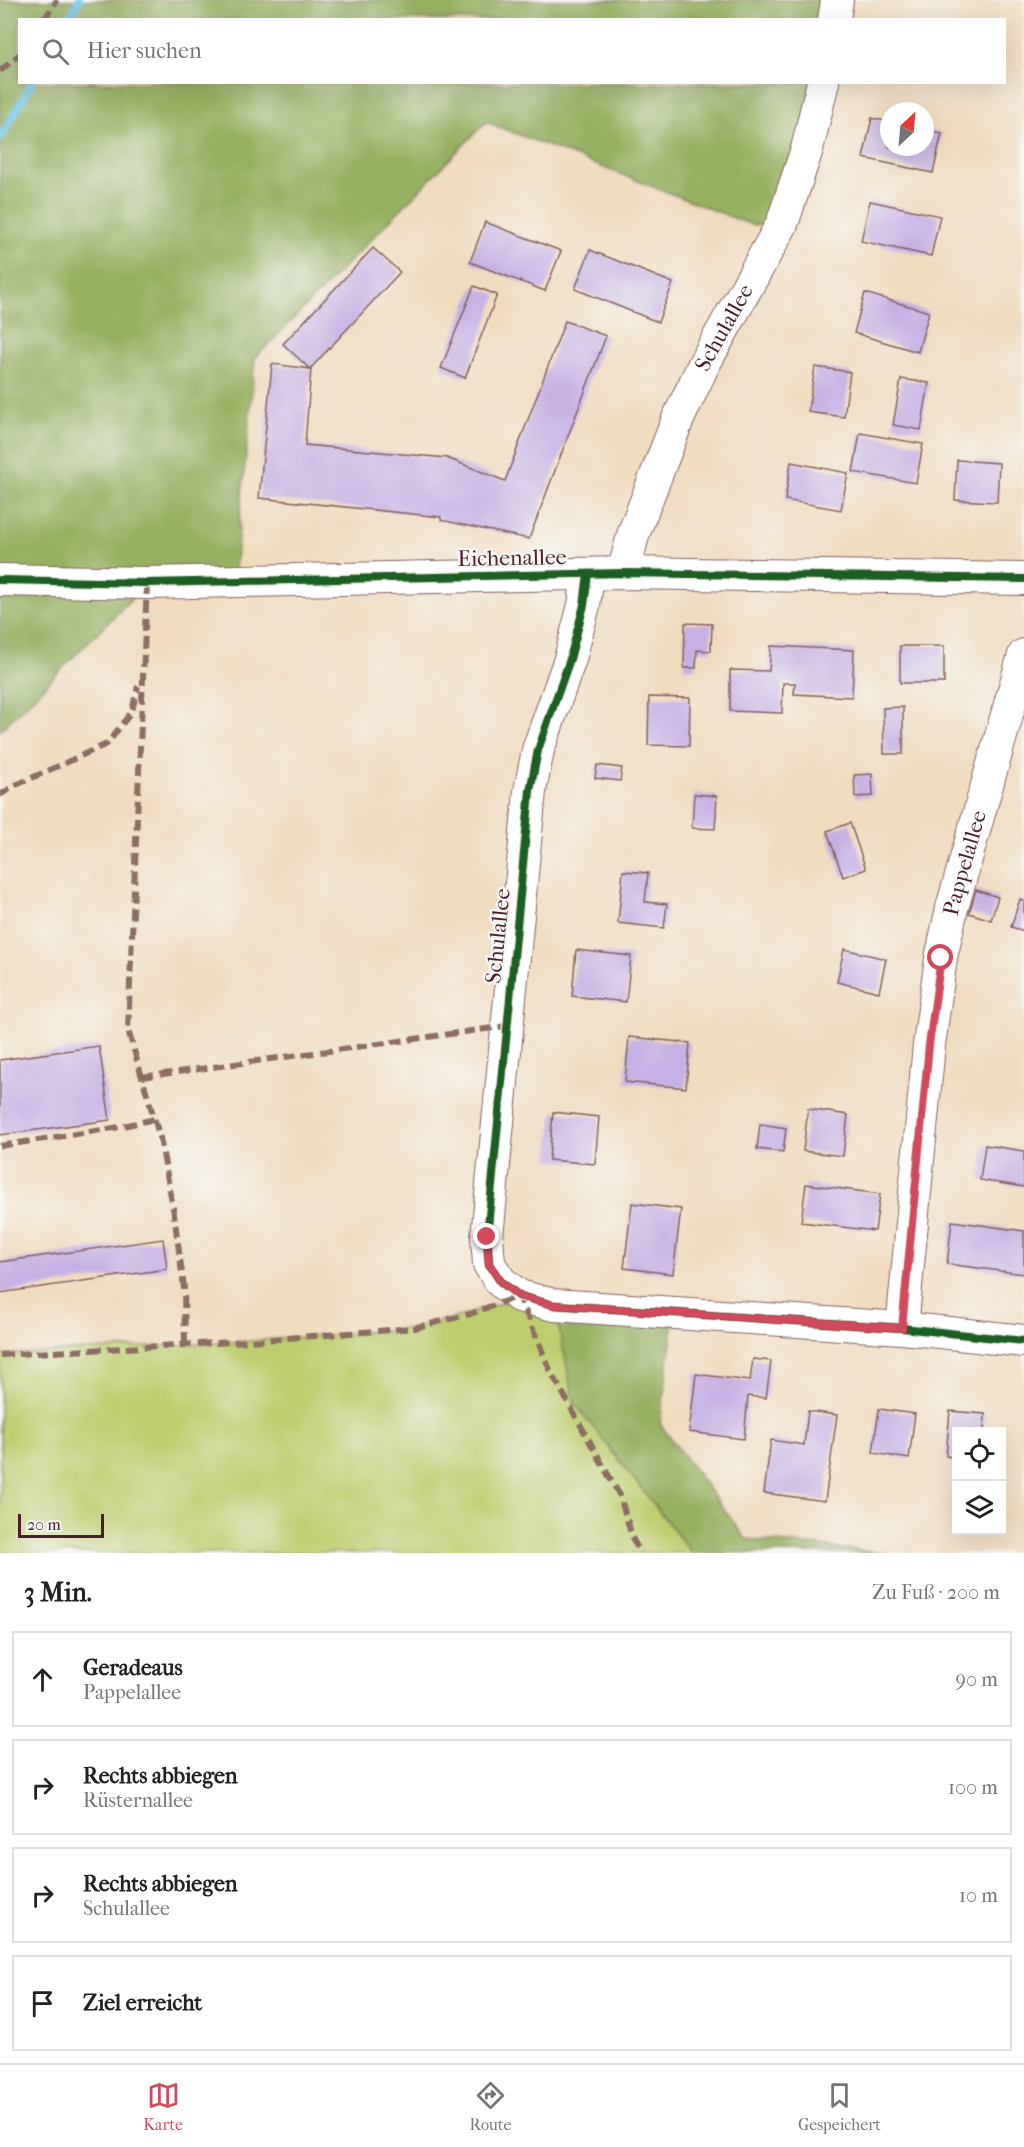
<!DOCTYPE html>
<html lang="de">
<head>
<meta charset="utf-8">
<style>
	body { margin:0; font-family:"IM FELL French Canon",serif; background:#f6f6f6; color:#202124 }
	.controls { position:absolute; right:18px; bottom:18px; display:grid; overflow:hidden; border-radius:0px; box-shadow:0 6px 24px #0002 }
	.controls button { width:54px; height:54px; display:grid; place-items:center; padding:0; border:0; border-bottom:2px solid #e0e0e0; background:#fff; color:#202124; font:30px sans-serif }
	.compass { position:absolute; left:880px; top:102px; width:54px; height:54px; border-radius:50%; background:#fff; box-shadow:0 6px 24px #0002; rotate:26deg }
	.scale { position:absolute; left:18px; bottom:15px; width:86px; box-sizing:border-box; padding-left:6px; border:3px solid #4a1f2b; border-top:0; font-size:16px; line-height:21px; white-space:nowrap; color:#4a1f2b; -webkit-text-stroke:4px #f6f6f2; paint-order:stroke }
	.stop { position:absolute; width:18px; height:18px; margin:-14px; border:4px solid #d1495b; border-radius:50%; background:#fff }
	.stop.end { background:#d1495b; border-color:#fff; box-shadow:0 2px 6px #0008 }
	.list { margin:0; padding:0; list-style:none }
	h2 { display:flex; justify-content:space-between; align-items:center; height:78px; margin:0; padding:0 24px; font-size:26px }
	h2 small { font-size:20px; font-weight:400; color:#757577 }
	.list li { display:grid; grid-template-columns:39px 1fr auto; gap:18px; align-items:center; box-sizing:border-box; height:96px; margin:0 12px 12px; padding:0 12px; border:2px solid #e0e0e0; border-radius:0px }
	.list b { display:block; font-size:22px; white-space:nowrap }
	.list p { margin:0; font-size:20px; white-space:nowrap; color:#757577 }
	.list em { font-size:20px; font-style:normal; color:#757577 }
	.icon { flex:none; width:33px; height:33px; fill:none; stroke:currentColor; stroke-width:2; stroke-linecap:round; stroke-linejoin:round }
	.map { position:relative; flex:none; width:1024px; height:1553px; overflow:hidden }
	.search { position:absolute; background:#fff; box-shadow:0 6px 24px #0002; left:18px; right:18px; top:18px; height:66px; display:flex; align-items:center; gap:15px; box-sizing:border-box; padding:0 21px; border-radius:0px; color:#757577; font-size:22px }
	.sheet { height:510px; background:#fff }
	nav { display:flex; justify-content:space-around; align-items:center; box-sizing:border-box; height:84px; border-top:2px solid #e0e0e0; background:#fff; font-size:16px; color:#757577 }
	nav a { display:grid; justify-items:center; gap:3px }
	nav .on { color:#d1495b }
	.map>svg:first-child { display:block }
	.green { fill:#becd6f; stroke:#84764d; stroke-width:1.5 }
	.forest { fill:#96b062; stroke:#706846; stroke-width:1.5 }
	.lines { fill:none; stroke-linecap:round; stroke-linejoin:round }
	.stream { stroke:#69c3e7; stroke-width:8 }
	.building { fill:#c7b1e4 }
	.street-casing { stroke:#84615f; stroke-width:34 }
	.street { stroke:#fff; stroke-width:32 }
	.quiet { stroke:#8d6e63; stroke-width:6; stroke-dasharray:12 6; stroke-linecap:butt }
	.cycleway-casing { stroke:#f6f6f2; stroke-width:11 }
	.cycleway { stroke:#1b5e20; stroke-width:8 }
	.route { stroke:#d1495b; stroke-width:8 }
	.labels { text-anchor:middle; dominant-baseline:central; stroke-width:5; stroke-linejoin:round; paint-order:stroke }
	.street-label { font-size:22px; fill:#4a1f2b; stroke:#f6f6f2 }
</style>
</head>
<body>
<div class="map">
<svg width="1024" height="1553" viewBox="0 0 1024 1553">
	<rect width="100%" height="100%" fill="#f6f6f2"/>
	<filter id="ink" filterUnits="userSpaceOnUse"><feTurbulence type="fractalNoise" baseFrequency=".0167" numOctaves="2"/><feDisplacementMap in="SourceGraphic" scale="12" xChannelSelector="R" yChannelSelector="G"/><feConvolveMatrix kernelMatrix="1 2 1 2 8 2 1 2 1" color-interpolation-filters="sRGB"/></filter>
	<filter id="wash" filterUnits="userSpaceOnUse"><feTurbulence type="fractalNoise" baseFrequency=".008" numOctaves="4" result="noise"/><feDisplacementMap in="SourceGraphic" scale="24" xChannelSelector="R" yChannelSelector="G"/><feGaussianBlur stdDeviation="1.35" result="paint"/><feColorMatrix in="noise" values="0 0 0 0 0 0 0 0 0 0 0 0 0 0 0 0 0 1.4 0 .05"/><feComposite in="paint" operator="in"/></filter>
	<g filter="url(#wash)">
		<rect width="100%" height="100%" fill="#f1dcbf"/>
		<!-- green -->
		<polygon class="green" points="519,1296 554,1305 575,1404 692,1553 0,1553 0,1355 250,1341 414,1328 469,1314"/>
		<!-- forest -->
		<g class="forest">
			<polygon points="0,0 837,0 834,20 20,20 20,82 823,83 782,224 752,225 486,122 255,358 234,581 147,583 0,731"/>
			<polygon points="554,1305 675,1312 660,1424 746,1539 887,1553 692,1553 575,1404"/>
		</g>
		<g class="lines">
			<!-- stream -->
			<g class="stream">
				<polyline points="68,20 79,0"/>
				<polyline points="0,139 32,82"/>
			</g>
		</g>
		<g id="blocks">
			<!-- building -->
			<g class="building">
				<polygon points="872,118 889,122 889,147 925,147 925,130 942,133 933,173 863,158"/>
				<polygon points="870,201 940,216 931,256 861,241"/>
				<polygon points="485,222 561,251 545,291 470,262"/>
				<polygon points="373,248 400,272 310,369 283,344"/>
				<polygon points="590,250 673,283 658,322 575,289"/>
				<polygon points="474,286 497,295 465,378 441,368"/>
				<polygon points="865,293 929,312 918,352 854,333"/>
				<polygon points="565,321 606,336 529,539 441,520 441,517 259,498 272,364 311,369 305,445 447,458 505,481"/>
				<polygon points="815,367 850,372 844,417 808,412"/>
				<polygon points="901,379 929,383 921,430 893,425"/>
				<polygon points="860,433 923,444 916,483 853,472"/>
				<polygon points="957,460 999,463 997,502 955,500"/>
				<polygon points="791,462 848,473 841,510 785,500"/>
				<polygon points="685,623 712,624 711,651 697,650 696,668 684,668"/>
				<polygon points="771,646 854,650 852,697 794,694 795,683 783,683 782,713 730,711 730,670 769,671"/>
				<rect x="900" y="646" width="44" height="37"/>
				<polygon points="649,697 690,698 689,746 648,745"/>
				<polygon points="903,707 903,754 884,754 883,708"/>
				<polygon points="597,765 622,768 620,781 595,778"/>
				<polygon points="872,774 873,796 855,797 854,775"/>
				<polygon points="694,794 717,796 715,829 692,828"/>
				<polygon points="850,823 866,869 843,877 827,831"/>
				<polygon points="623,871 648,873 645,902 667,904 664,928 618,923"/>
				<polygon points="976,890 998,897 991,920 969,913"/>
				<polygon points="1020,899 1024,901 1024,931 1011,927"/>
				<polygon points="844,949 886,959 879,992 837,982"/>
				<polygon points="576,950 631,956 626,1002 572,996"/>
				<polygon points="629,1037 690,1043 686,1088 625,1082"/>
				<polygon points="99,1046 110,1120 0,1135 0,1060"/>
				<polygon points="808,1109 848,1115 843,1156 803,1151"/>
				<polygon points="553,1112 599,1117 595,1164 549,1160"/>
				<polygon points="760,1124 786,1128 783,1152 757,1149"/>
				<polygon points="985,1145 1024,1151 1024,1187 980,1180"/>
				<polygon points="806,1184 880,1194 875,1231 801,1222"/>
				<polygon points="632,1203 681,1209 673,1274 624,1268"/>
				<polygon points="952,1221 1024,1231 1024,1274 947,1264"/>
				<polygon points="163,1239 167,1269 0,1293 0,1262"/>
				<polygon points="753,1359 771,1361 766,1398 748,1396 744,1439 689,1432 696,1374 750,1381"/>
				<polygon points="879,1409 915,1414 909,1459 873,1453"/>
				<polygon points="808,1411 837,1415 825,1501 764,1493 771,1440 804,1445"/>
				<polygon points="950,1411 985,1414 984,1432 956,1432 956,1458 946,1456"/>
			</g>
		</g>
	</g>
	<g filter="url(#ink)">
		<use href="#blocks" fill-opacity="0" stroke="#84615f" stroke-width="1.5"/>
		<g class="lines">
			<defs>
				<g id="street">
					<polyline points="834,20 837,0"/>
					<path id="s1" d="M 623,573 L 634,532 L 678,419 L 704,364 L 782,224 L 807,149 L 823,82"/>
					<polyline points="588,574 584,605 570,659 538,750 530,791 487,1237 489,1264 501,1282 519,1296 554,1305 902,1328 1024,1341"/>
					<polyline points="0,580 147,583 623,573 1024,579"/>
					<path id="s2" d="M 902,1328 L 929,1045 L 941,958 L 952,908 L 1024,655"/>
				</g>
			</defs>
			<!-- street casing -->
			<use href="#street" class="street-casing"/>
			<!-- street -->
			<use href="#street" class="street"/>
			<!-- quiet -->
			<g class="quiet">
				<polyline points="44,20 57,0"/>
				<polyline points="0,71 20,54"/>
				<polyline points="147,583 128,1030 160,1138 173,1207 184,1288 185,1345"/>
				<polyline points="0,795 16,785 107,744 132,711 138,686"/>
				<polyline points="142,1077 507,1026"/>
				<polyline points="0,1146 114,1128 155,1119"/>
				<polyline points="0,1355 250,1341 414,1328 470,1314 519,1296 551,1372 620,1496 633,1540 641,1553"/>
			</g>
			<defs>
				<g id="cycleway">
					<polyline points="588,574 584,605 570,659 538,750 530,791 487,1237 489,1264 501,1282 519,1296 554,1305 902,1328 1024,1341"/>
					<polyline points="0,580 147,583 623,573 1024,579"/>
				</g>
			</defs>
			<!-- cycleway casing -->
			<use href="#cycleway" class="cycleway-casing"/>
			<!-- cycleway -->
			<use href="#cycleway" class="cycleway"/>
		</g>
	</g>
	<g class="lines" filter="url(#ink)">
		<!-- route -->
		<polyline class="route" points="487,1237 489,1264 501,1282 519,1296 554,1305 902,1328 929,1045 941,958"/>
	</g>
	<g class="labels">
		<!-- street labels -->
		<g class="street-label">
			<text stroke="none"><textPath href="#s1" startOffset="266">Schulallee</textPath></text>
			<text transform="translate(512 558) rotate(-1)">Eichenallee</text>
			<text stroke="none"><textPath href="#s2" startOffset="470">Pappelallee</textPath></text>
			<text transform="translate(498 936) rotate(-84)">Schulallee</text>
		</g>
	</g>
</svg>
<div class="controls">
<button><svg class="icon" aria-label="locate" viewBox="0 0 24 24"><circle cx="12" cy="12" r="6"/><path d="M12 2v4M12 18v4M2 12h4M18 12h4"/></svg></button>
<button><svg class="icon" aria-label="layers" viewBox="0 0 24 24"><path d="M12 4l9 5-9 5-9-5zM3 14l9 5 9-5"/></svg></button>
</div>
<svg class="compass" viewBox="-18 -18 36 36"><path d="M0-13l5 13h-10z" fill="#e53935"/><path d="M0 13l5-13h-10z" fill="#757577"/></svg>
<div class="scale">20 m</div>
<div class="stop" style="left:941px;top:958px"></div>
<div class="stop end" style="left:487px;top:1237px"></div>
<div class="search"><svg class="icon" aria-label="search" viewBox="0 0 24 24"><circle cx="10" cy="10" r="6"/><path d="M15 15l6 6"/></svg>Hier suchen</div>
</div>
<section class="sheet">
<h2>3 Min.<small>Zu Fuß · 200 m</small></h2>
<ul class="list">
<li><svg class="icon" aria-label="ahead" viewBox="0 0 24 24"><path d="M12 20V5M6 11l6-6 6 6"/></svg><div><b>Geradeaus</b><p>Pappelallee</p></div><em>90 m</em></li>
<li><svg class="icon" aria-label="right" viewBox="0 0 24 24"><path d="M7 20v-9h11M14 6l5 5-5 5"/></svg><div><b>Rechts abbiegen</b><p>Rüsternallee</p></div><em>100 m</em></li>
<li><svg class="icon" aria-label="right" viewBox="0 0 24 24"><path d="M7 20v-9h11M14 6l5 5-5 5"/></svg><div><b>Rechts abbiegen</b><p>Schulallee</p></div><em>10 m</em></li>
<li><svg class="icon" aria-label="arrive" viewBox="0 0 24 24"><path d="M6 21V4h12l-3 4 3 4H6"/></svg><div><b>Ziel erreicht</b></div></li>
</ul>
</section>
<nav>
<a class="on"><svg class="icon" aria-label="map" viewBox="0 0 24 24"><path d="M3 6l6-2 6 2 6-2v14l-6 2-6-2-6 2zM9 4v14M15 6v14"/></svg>Karte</a>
<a><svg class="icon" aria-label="directions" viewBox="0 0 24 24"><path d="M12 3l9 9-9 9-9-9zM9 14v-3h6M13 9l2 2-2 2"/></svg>Route</a>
<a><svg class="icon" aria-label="saved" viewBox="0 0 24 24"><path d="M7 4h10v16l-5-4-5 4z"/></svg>Gespeichert</a>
</nav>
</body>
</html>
